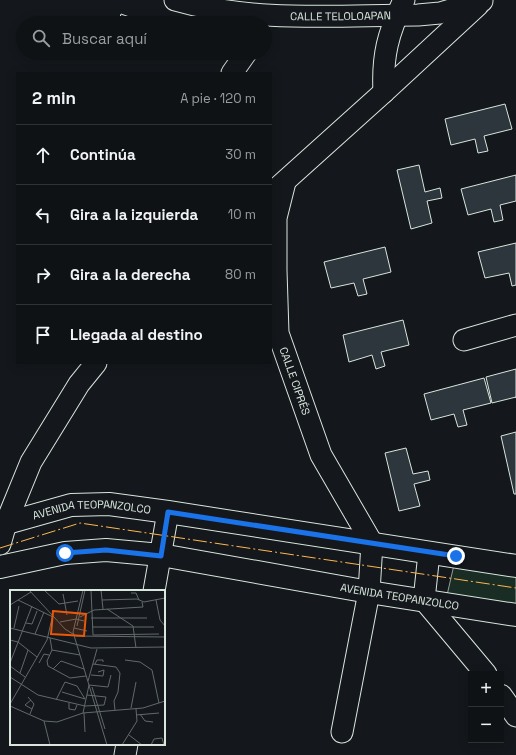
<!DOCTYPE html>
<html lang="es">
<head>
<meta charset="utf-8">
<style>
	body { margin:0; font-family:"Space Grotesk",sans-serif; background:#1d2022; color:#f1f3f6 }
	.controls { position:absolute; right:12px; bottom:12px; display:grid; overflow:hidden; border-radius:0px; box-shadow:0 2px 10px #0003 }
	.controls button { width:36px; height:36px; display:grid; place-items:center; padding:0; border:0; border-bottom:1px solid #2f3234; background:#0f1215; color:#f1f3f6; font:20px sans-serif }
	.stop { position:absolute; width:12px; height:12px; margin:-9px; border:3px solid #1a73e8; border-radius:50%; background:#fff }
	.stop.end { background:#1a73e8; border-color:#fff; box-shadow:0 1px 4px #0008 }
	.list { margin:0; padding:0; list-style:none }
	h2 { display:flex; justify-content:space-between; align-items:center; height:52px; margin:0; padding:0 16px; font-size:17px }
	h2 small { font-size:13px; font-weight:400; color:#9b9ea0 }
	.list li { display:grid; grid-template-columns:26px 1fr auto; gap:12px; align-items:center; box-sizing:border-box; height:60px; padding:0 16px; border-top:1px solid #2f3234 }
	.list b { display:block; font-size:15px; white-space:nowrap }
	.list em { font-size:13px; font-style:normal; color:#9b9ea0 }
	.icon { flex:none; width:22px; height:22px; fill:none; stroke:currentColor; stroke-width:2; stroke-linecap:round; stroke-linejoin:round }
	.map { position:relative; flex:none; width:516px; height:755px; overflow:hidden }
	.search { position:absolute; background:#0f1215; box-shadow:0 2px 10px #0003; left:16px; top:16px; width:256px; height:44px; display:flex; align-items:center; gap:10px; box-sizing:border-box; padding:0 14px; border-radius:22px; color:#9b9ea0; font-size:15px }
	.panel { position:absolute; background:#0f1215; box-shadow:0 2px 10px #0003; left:16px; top:72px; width:256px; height:292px; border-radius:0px }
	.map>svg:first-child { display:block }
	.green { fill:#1a2d24; stroke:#939e99 }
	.building { fill:#2c363c; stroke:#d8e6dc }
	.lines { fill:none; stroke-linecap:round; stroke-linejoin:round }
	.minor-casing { stroke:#d8e6dc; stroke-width:23 }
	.secondary-casing { stroke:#d8e6dc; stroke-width:24 }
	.minor { stroke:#14181c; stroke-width:21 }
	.secondary { stroke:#14181c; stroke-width:22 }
	.power { stroke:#ffb74d; stroke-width:1; stroke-dasharray:14 3 2 3; stroke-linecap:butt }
	.route { stroke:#1a73e8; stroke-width:5 }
	.labels { text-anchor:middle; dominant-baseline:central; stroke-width:3; stroke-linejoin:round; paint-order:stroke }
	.street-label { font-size:11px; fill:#d8e6dc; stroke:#14181c }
	.inset-road { fill:none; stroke:#626a69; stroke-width:1 }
	.view { fill:#e8590c; fill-opacity:0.15; stroke:#e8590c; stroke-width:2 }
	.inset-edge { fill:none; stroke:#d8e6dc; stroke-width:2 }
</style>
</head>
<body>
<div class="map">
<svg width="516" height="755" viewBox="0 0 516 755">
	<rect width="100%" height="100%" fill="#14181c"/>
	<!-- green -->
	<polygon class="green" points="456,556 516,566 516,615 445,604"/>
	<!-- building -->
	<g class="building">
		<polygon points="121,14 146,23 118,23"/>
		<polygon points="505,104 512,129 484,136 488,151 478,153 475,139 451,145 445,119"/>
		<polygon points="419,165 425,192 440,188 442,198 427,201 432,223 411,229 397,170"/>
		<polygon points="516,175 516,201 500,205 503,220 494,222 491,209 468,215 461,189"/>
		<polygon points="516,243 516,285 512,286 509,273 485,278 478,252"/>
		<polygon points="385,247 391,272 363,279 367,294 358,296 354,283 331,288 324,262"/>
		<polygon points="403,320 409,345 381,352 385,366 376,369 372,355 349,362 343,335"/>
		<polygon points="516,369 516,398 516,397 492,403 486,377"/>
		<polygon points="484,378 491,403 463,410 467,425 458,427 454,414 431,420 424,394"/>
		<polygon points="516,432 516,494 514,494 501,436"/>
		<polygon points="406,448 413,474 428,471 430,480 414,484 420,506 399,511 385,453"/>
	</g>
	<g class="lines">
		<defs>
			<g id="minor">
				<path id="s1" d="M 175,0 C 254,23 337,15 418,15 L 440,13 L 482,1"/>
				<polyline points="232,73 246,53"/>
				<path d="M 384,92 C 382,56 388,33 404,0"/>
				<path id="s2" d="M 285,182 L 276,218 L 276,270 L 278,333 L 321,455 L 372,543 L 369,592 L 342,732"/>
				<polyline points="275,190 384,92 478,5"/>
				<polyline points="464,340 516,325"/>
				<polyline points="0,544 6,523 31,462 79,384 96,363"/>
				<polyline points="429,553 424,600 486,674"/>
				<polyline points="154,591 168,512"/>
				<polyline points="501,695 516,716"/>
				<polyline points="125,755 127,744"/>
			</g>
			<g id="secondary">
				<path id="s3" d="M 0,525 L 71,505 L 109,504 L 168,512 L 516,566"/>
				<path id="s4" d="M 0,567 L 65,553 L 106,550 L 161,555 L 369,592 L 516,615"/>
			</g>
		</defs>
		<!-- minor casing -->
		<use href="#minor" class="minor-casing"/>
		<!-- secondary casing -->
		<use href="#secondary" class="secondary-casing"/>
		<!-- minor -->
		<use href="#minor" class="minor"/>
		<!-- secondary -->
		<use href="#secondary" class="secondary"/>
		<!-- power -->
		<polyline class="power" points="0,548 80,523 516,588"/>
	</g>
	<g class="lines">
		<!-- route -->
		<polyline class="route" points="65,553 106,550 161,556 168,512 456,556"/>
	</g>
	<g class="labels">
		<!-- street labels -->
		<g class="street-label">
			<text stroke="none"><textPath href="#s1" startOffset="167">CALLE TELOLOAPAN</textPath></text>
			<text stroke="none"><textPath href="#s2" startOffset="203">CALLE CIPRÉS</textPath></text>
			<text stroke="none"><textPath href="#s3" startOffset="94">AVENIDA TEOPANZOLCO</textPath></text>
			<text stroke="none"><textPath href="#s4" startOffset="405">AVENIDA TEOPANZOLCO</textPath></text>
		</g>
	</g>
	<!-- overview -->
	<g transform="translate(10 590)">
		<rect width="155" height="155" fill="#14181c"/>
		<path class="inset-road" d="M 19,0 L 55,39 L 66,46 L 155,47M 34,0 L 49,14 L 68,11M 73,0 L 63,42 L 97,155M 81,0 L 83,45M 91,0 L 93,19M 121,3 L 126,3 L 129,10M 53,4 L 57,25M 8,10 L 43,27M 92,10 L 127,9 L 134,12 L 155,8M 146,10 L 150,30 L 155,36M 0,15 L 21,2M 97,19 L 123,36 L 126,58M 70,27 L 84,20 L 133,17 L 132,12M 81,28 L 137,28M 50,32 L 66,29 L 74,31M 16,33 L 22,34 L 27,21M 67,36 L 75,0M 82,37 L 144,37M 0,38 L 81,58 L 155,57M 4,38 L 9,16M 64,38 L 77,41M 25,44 L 34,22M 83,45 L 149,44M 40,48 L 42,60 L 37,71 L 38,76 L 60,88 L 76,86M 0,50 L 8,52 L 27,67M 42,60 L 70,65M 115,70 L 130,72 L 142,80 L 149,113M 0,73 L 22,16M 29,73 L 34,64 L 39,65M 83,74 L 106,77 L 110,83 L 108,102 L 104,111 L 105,120M 85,74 L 87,70 L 93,70 L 93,72M 0,76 L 15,87M 43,79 L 51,71 L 74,79M 10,83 L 18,60M 81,85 L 93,86 L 94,80 L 88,82M 0,87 L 28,105 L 75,116 L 94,115 L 96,107 L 77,105M 78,91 L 87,59M 82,97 L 95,139M 52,102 L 75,109M 18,107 L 24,114 L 20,124M 21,110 L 15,115 L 22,119M 46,110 L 55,92 L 67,96 L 75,109M 59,113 L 59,119 L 65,120 L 67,115M 0,114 L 37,50 L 43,24M 0,116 L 34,131 L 47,132 L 73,123 L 133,118 L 155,111M 121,118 L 126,92M 73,123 L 79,95 L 98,97 L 101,85M 74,123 L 75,142M 130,124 L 135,131 L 143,132M 126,125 L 149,123M 34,131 L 40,155M 119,145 L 132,155M 112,155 L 127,131 L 126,119M 141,155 L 144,149 L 152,148 L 154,155"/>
		<path class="view" d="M 43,21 L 76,24 L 74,46 L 41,44 Z"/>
		<rect width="155" height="155" class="inset-edge"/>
	</g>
</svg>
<div class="controls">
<button>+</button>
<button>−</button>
</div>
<div class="stop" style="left:65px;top:553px"></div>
<div class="stop end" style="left:456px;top:556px"></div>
<div class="search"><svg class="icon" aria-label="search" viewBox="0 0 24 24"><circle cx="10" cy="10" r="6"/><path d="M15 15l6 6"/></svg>Buscar aquí</div>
<section class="panel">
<h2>2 min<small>A pie · 120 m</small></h2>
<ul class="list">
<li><svg class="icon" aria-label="ahead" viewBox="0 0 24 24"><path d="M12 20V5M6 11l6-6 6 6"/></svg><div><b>Continúa</b></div><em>30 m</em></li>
<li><svg class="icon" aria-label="left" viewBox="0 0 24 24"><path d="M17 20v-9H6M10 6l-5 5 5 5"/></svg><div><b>Gira a la izquierda</b></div><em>10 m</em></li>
<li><svg class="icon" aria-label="right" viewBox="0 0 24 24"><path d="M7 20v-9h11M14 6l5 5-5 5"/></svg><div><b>Gira a la derecha</b></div><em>80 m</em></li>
<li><svg class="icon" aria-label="arrive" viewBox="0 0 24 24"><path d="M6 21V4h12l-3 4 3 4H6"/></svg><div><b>Llegada al destino</b></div></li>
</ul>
</section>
</div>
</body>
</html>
